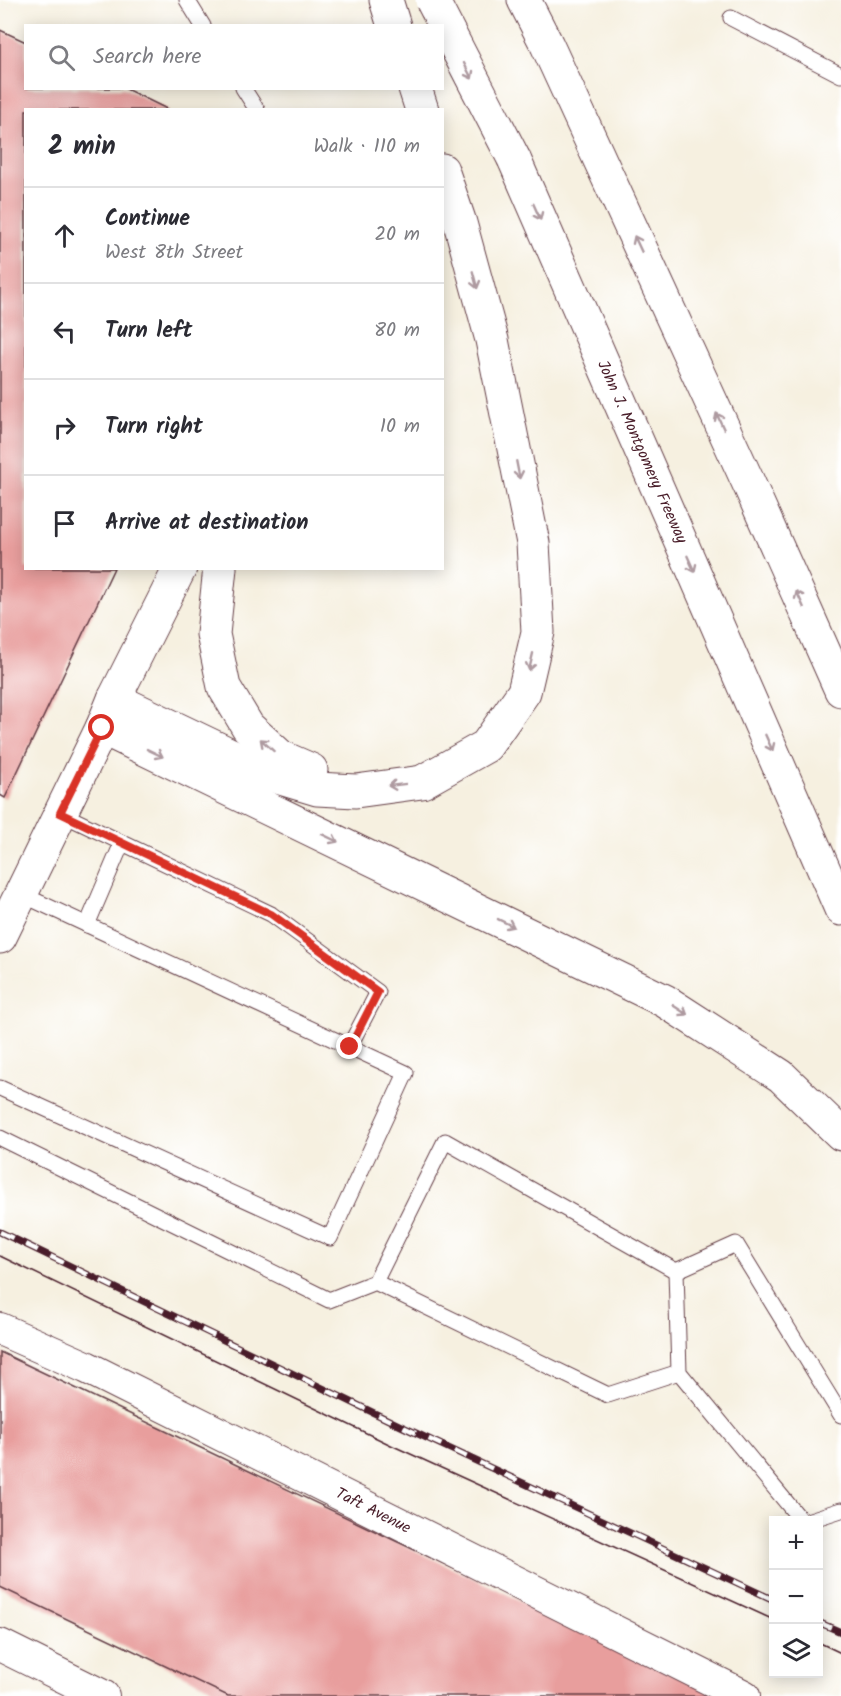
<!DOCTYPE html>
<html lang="en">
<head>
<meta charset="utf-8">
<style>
	body { margin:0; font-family:Kalam,sans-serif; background:#f2f2f3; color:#2b2b33 }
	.controls { position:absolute; right:18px; bottom:18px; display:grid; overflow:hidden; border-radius:0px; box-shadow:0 3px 15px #0003 }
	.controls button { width:54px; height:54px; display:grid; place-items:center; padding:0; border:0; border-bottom:2px solid #e1e1e2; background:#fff; color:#2b2b33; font:30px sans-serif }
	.stop { position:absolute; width:18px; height:18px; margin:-14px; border:4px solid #d93025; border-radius:50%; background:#fff }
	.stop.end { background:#d93025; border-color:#fff; box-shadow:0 2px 6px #0008 }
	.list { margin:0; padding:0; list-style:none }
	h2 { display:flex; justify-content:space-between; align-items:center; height:78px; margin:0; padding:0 24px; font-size:26px }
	h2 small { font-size:20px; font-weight:400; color:#7c7c81 }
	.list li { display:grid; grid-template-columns:39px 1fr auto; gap:18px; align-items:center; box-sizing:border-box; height:96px; padding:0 24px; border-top:2px solid #e1e1e2 }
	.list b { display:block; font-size:22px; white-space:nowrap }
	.list p { margin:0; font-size:20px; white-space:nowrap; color:#7c7c81 }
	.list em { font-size:20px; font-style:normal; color:#7c7c81 }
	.icon { flex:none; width:33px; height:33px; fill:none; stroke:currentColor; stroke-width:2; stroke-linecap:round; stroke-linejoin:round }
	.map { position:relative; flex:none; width:841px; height:1696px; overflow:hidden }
	.search { position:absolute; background:#fff; box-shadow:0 3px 15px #0003; left:24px; top:24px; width:420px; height:66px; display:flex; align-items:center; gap:15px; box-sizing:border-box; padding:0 21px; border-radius:0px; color:#7c7c81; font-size:22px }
	.panel { position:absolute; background:#fff; box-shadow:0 3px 15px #0003; left:24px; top:108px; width:420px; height:462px; border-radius:0px }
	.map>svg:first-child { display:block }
	.building { fill:#e89e9d }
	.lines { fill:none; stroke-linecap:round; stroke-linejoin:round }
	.lane-casing { stroke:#643e46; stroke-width:17 }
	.street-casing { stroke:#643e46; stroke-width:34 }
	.primary-casing { stroke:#643e46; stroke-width:35 }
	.highway-casing { stroke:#643e46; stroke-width:35 }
	.lane { stroke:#fff; stroke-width:15 }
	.street { stroke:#fff; stroke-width:32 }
	.primary { stroke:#fff; stroke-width:33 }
	.highway { stroke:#fff; stroke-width:33 }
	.tram { stroke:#4a1f2b; stroke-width:1.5 }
	.rail-casing { stroke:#4a1f2b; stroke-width:7 }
	.rail { stroke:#fff; stroke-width:4.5; stroke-dasharray:14; stroke-linecap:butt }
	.highway-bridge-casing { stroke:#643e46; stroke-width:35; stroke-linecap:butt }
	.highway-bridge { stroke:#fff; stroke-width:33 }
	.oneway { stroke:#ae9aa0 }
	.route { stroke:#d93025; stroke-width:8 }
	.labels { text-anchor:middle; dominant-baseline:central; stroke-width:5; stroke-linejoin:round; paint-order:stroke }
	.street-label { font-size:16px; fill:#4a1f2b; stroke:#fff }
</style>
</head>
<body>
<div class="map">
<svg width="841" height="1696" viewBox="0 0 841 1696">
	<rect width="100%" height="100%" fill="#fff"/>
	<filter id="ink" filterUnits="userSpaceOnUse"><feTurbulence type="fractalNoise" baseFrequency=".0167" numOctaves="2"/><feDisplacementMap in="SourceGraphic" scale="12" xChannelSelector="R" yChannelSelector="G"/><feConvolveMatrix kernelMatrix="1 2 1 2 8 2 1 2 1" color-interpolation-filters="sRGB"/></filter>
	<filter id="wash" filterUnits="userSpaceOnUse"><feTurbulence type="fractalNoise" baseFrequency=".008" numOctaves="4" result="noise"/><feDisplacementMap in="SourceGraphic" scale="24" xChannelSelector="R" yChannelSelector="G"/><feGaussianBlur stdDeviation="1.35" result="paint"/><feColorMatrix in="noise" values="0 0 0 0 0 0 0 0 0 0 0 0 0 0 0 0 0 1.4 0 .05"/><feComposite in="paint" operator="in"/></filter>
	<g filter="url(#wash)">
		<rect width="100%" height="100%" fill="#f6f0e0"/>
		<g id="blocks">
			<!-- building -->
			<g class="building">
				<polygon points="0,30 26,42 26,88 124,88 169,110 26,110 26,568 114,568 5,798 0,795"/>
				<polygon points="0,1352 720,1696 228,1696 0,1587"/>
			</g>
		</g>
	</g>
	<g filter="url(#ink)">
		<use href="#blocks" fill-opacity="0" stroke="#643e46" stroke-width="1.5"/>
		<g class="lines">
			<defs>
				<g id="lane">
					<polyline points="187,0 203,26"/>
					<polyline points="731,18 841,75"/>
					<polyline points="243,88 257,110"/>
					<polyline points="60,813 271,914 378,992 349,1047"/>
					<polyline points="87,925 122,843"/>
					<polyline points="0,1088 330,1238 406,1073 21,894"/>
					<polyline points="0,1138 329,1300 375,1282 445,1141 676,1271"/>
					<polyline points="676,1271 679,1372 801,1520"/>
					<polyline points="676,1271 736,1244 841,1415"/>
					<polyline points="375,1282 608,1395 679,1372"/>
					<polyline points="810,1520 841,1510"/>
				</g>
				<g id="street">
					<polyline points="0,1329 86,1367 744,1696"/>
					<polyline points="0,1645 103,1696"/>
				</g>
				<polyline id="primary" points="0,937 102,728 114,699 180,568"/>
				<g id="highway">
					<polyline points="386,0 394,26"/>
					<polyline points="524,0 547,45 749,484 841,690"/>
					<polyline points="415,88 422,110"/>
					<polyline points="514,159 841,909"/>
					<polyline points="220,568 213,634 224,687 248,727 281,757 311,770"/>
					<polyline points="114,699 277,777 317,789 356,791 422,782 486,746 524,692 538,632 533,543 492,340 460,223 442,170"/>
					<polyline points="102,728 665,1001 781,1076 841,1134"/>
				</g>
			</defs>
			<!-- lane casing -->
			<use href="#lane" class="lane-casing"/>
			<!-- street casing -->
			<use href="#street" class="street-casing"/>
			<!-- primary casing -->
			<use href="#primary" class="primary-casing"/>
			<!-- highway casing -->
			<use href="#highway" class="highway-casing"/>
			<!-- lane -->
			<use href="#lane" class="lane"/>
			<!-- street -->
			<use href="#street" class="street"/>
			<!-- primary -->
			<use href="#primary" class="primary"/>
			<!-- highway -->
			<use href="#highway" class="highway"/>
			<!-- tram -->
			<g class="tram">
				<polyline points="0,1256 391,1445 774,1620"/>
				<polyline points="818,1642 841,1653"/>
			</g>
			<defs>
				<g id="rail">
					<polyline points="0,1232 401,1426 774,1600"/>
					<polyline points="818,1622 841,1632"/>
				</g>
			</defs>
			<!-- rail casing -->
			<use href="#rail" class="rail-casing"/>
			<!-- rail -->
			<use href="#rail" class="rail"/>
			<defs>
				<polyline id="highway-bridge" points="432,0 514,159"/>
			</defs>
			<!-- highway-bridge casing -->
			<use href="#highway-bridge" class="highway-bridge-casing"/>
			<!-- highway-bridge -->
			<use href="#highway-bridge" class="highway-bridge"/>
		</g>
		<!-- one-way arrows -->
		<defs><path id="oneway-shaft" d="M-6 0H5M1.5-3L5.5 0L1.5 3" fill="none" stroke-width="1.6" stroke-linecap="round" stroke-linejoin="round" transform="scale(1.5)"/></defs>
		<g class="oneway">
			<use href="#oneway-shaft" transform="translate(468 71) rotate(63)"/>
			<use href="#oneway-shaft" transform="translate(537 212) rotate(66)"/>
			<use href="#oneway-shaft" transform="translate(638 244) rotate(-115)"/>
			<use href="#oneway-shaft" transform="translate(475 280) rotate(75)"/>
			<use href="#oneway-shaft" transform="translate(720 421) rotate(-115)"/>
			<use href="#oneway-shaft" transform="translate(518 470) rotate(79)"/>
			<use href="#oneway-shaft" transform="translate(691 564) rotate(66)"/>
			<use href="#oneway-shaft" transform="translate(800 599) rotate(-114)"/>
			<use href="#oneway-shaft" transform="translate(531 662) rotate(103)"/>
			<use href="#oneway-shaft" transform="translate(769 743) rotate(66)"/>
			<use href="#oneway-shaft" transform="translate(267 745) rotate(-138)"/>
			<use href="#oneway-shaft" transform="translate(155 753) rotate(26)"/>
			<use href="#oneway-shaft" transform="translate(397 785) rotate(173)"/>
			<use href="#oneway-shaft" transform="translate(330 838) rotate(26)"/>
			<use href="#oneway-shaft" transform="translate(506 923) rotate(26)"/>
			<use href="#oneway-shaft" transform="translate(680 1010) rotate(33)"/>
		</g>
	</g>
	<g class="lines" filter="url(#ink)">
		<!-- route -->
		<polyline class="route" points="102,728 60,813 271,914 378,992 350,1047"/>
	</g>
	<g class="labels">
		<!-- street labels -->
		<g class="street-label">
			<text transform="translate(642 452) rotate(66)">John J. Montgomery Freeway</text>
			<text transform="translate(373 1511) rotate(27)">Taft Avenue</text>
		</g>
	</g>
</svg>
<div class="controls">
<button>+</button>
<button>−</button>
<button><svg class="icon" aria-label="layers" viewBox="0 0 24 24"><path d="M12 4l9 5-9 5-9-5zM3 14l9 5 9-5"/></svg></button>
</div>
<div class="stop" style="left:102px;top:728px"></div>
<div class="stop end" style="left:350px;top:1047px"></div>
<div class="search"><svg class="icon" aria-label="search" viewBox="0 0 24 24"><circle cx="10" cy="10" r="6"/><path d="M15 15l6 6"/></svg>Search here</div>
<section class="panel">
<h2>2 min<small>Walk · 110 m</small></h2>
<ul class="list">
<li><svg class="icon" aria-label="ahead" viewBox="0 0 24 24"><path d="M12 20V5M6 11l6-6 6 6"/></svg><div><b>Continue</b><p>West 8th Street</p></div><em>20 m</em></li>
<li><svg class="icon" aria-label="left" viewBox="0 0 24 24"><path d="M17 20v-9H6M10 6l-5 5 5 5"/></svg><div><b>Turn left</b></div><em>80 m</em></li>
<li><svg class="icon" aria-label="right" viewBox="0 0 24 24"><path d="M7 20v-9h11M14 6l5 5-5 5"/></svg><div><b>Turn right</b></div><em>10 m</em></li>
<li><svg class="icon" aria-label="arrive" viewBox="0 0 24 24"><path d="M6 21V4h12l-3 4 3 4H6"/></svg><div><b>Arrive at destination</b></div></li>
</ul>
</section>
</div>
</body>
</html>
